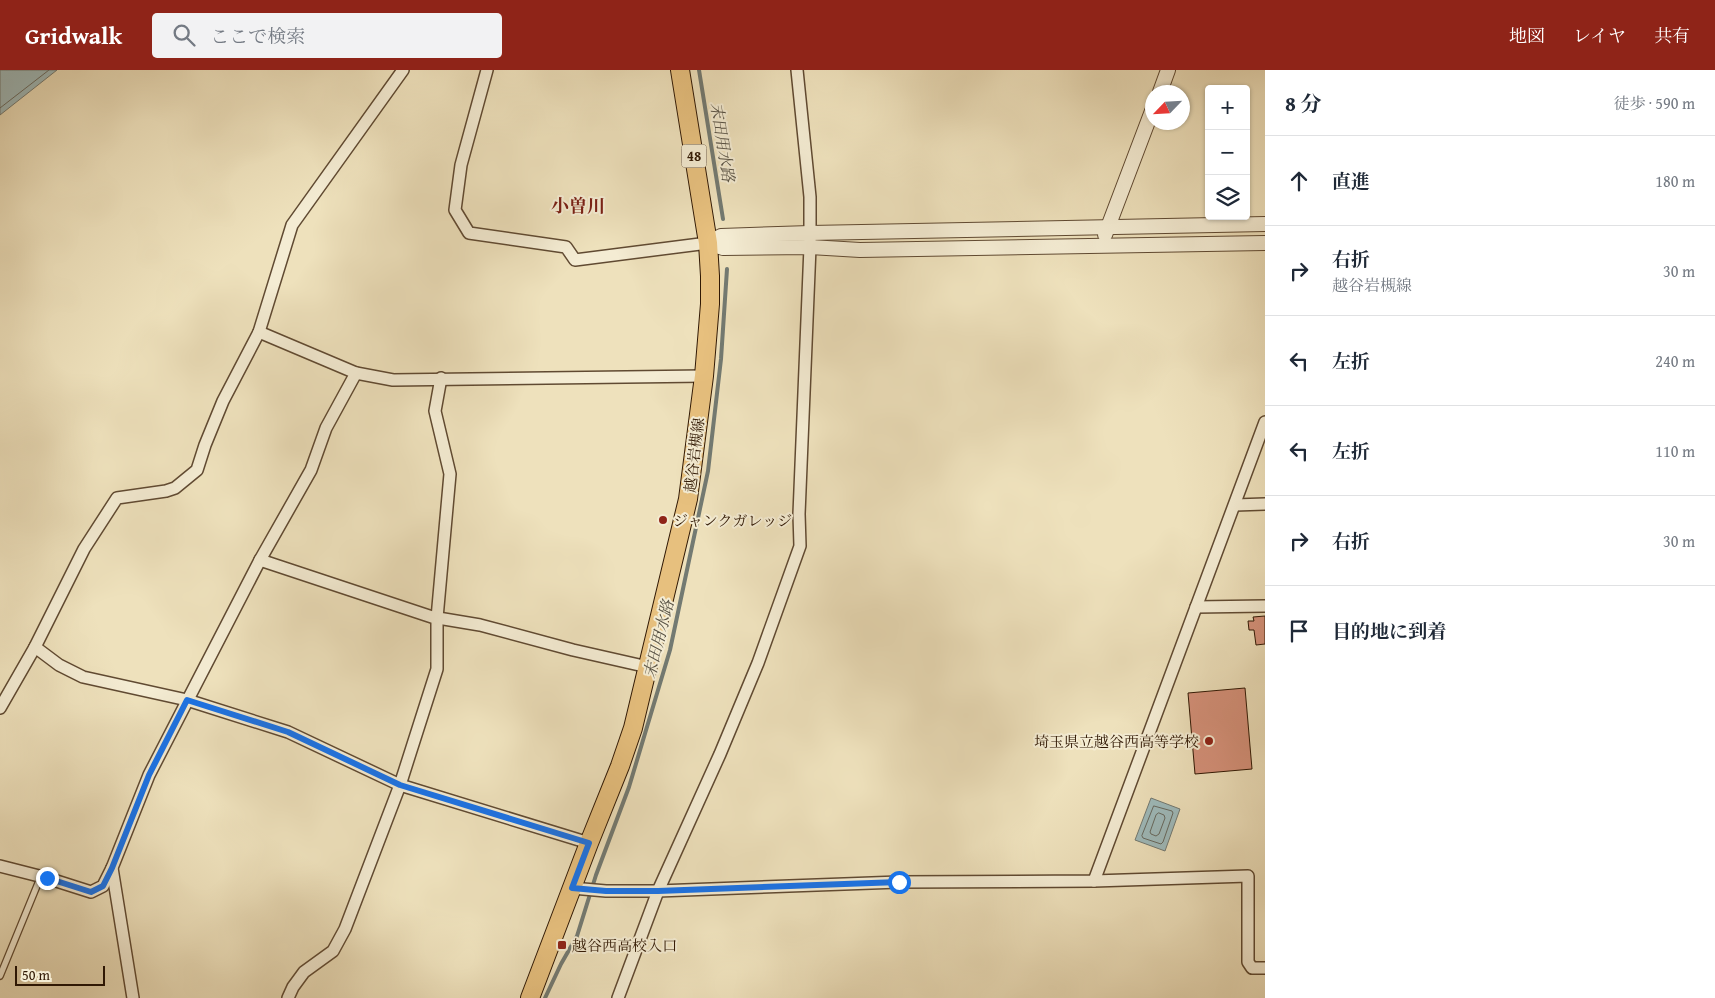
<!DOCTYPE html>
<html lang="ja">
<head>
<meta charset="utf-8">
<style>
	body { margin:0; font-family:"Gentium Book Plus","Noto Serif JP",serif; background:#f2f2f3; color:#1f2937 }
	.controls { position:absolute; right:15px; top:15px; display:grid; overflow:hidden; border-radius:5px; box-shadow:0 1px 4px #0004 }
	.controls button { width:45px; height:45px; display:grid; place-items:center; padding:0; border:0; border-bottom:1px solid #e0e1e3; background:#fff; color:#1f2937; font:25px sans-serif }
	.compass { position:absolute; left:1145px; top:15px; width:45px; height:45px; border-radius:50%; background:#fff; box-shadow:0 1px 4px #0004; rotate:245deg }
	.scale { position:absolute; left:15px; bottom:12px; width:90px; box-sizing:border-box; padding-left:5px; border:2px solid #301804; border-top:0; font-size:14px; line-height:18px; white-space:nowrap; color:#301804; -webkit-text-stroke:4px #f4ecd3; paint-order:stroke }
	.stop { position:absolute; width:15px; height:15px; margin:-11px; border:4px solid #1a73e8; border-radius:50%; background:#fff }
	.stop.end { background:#1a73e8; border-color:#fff; box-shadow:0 1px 5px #0008 }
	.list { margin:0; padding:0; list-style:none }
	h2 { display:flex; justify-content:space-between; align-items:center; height:65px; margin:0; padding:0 20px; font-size:21px }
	h2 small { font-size:16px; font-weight:400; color:#747a83 }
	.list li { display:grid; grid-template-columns:32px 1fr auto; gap:15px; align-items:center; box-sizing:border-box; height:90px; padding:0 20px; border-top:1px solid #e0e1e3 }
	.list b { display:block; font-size:19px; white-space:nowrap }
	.list p { margin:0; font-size:16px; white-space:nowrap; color:#747a83 }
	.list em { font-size:16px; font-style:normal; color:#747a83 }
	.icon { flex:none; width:28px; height:28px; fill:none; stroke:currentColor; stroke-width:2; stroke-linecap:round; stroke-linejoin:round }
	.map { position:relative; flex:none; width:1265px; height:928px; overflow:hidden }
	header { display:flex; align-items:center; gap:30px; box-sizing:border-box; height:70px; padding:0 25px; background:#8f2418; color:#fff }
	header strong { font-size:24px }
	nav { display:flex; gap:28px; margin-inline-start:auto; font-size:18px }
	.search { width:350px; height:45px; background:#f2f2f3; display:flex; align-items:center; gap:12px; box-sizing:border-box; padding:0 18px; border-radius:5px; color:#747a83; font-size:19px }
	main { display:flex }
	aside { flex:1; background:#fff }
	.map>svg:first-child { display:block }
	.water { fill:#9fbbbc; stroke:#737a72 }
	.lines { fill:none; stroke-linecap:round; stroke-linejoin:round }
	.shore { stroke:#686a60; stroke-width:1 }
	.stream { stroke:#737a72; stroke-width:4 }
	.building { fill:#d5917a; stroke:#301804 }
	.service-casing { stroke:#604a32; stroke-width:8 }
	.minor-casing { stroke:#604a32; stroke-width:14 }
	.tertiary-casing { stroke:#604a32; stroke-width:16 }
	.primary-casing { stroke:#301804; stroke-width:20 }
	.service { stroke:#f4ecd3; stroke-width:5.5 }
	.minor { stroke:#f4ecd3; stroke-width:11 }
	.tertiary { stroke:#f4ecd3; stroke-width:14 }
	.primary { stroke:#e7c07e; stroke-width:18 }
	.route { stroke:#1a73e8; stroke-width:6 }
	.poi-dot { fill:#8f2418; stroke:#f4ecd3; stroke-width:2 }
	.labels { text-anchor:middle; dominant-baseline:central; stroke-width:4; stroke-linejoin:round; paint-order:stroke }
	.shield { fill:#f4ecd3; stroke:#6b5842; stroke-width:1 }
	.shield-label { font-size:14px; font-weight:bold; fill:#301804 }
	.street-label { font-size:15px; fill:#301804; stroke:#f4ecd3 }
	.poi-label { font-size:15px; fill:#301804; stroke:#f4ecd3; text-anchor:start }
	.water-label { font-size:16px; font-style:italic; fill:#575144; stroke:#f4ecd3 }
	.quarter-label { font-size:18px; font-weight:bold; fill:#7a1f14; stroke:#f4ecd3 }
</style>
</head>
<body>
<header>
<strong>Gridwalk</strong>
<div class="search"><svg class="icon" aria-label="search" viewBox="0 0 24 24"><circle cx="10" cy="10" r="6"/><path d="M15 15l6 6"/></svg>ここで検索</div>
<nav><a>地図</a><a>レイヤ</a><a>共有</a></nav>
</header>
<main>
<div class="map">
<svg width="1265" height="928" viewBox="0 0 1265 928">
	<rect width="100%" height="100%" fill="#eee1bc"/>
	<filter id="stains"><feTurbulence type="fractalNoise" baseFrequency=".004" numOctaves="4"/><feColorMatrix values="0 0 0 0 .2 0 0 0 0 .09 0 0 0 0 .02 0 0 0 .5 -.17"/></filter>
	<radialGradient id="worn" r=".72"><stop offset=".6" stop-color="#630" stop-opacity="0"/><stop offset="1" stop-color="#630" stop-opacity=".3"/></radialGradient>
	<!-- water -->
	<g class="water">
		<polygon points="0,0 57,0 0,45"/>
		<polygon points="1151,728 1180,739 1165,781 1135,770"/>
	</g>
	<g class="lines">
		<!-- shore -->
		<g class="shore">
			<polyline points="0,38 49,0"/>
			<polygon points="1154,736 1172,741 1173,743 1163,772 1161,774 1143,768 1142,766"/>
			<polygon points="1159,743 1164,745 1165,748 1159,764 1156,766 1151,764 1150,762 1156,745"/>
		</g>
		<!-- stream -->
		<g class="stream">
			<polyline points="699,0 723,149"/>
			<polyline points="545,928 561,894 577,866 596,805 629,717 670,580 708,401 721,289 727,199"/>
		</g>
	</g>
	<!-- building -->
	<g class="building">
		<polygon points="1265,546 1265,574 1256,575 1254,560 1249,560 1248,551 1254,551 1253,547"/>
		<polygon points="1245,618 1252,699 1195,704 1188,623"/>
	</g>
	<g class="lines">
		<defs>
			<polyline id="service" points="0,906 41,806"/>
			<g id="minor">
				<polyline points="487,0 461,95 455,140 469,163 566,177 575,190 708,173"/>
				<polyline points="259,262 356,303 393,310 704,306"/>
				<polyline points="1235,435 1265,434"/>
				<polyline points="260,490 432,547 480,555 573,580 648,597"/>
				<polyline points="1196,537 1265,536"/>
				<polyline points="35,577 59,595 83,607 187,630 288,662 400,715 589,773"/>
				<polyline points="0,638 35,577 84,479 117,428 166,421 175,418 197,400 205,375 223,331 259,262 292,155 403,0"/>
				<polyline points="0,796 47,808 91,822 103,816 112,798"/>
				<polyline points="1094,811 1265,352"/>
				<polyline points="572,818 606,821 658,821 899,812 1094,811 1248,806 1248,892 1252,898 1265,898"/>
				<polyline points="133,928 112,798 149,705 260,490 311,400 326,358 356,303"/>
				<polyline points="288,928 293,917 304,902 333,881 345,859 400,715 437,599 437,548 450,404 435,341 441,308"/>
				<polyline points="618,928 658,821 720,684 758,593 800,476 799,444 810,177 810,127 797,0"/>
			</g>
			<g id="tertiary">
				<polyline points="1160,22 1168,0"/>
				<polyline points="1105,165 1152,41"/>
				<polyline points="708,173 721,166 810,163 1265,154"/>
				<polyline points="708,173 723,178 810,177 860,180 1265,173"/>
			</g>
			<polyline id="primary" points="530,928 589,773 620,696 633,658 688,429 704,306 710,234 710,206 708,173 680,0"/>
		</defs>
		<!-- service casing -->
		<use href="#service" class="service-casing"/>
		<!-- minor casing -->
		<use href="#minor" class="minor-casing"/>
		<!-- tertiary casing -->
		<use href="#tertiary" class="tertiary-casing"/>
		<!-- primary casing -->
		<use href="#primary" class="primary-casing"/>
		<!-- service -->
		<use href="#service" class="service"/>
		<!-- minor -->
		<use href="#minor" class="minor"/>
		<!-- tertiary -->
		<use href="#tertiary" class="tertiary"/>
		<!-- primary -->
		<use href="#primary" class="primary"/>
	</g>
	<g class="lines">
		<!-- route -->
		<polyline class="route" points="47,808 91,822 103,816 112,798 149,705 187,630 288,662 400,715 589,773 572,818 606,821 658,821 899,812"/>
	</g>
	<!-- markers -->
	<g class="poi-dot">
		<circle cx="663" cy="450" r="5"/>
		<circle cx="1209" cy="671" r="5"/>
		<rect x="557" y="870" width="10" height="10" rx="2.5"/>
	</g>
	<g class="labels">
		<!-- shield labels -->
		<rect class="shield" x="681.5" y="74.5" width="25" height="23" rx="4"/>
		<g class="shield-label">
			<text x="694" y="86">48</text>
		</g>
		<!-- street labels -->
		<g class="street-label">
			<text transform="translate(694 385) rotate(-83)">越谷岩槻線</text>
		</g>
		<!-- poi labels -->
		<g class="poi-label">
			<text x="673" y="450">ジャンクガレッジ</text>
			<text x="1199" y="671" text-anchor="end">埼玉県立越谷西高等学校</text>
			<text x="572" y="875">越谷西高校入口</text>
		</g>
		<!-- water labels -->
		<g class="water-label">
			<text transform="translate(723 72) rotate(81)">末田用水路</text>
			<text transform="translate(658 569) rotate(-76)">末田用水路</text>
		</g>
		<!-- quarter labels -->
		<g class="quarter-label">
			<text x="578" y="135">小曽川</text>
		</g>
	</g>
	<rect width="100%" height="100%" filter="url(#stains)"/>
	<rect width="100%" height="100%" fill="url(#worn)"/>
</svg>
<div class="controls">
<button>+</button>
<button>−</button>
<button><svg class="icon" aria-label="layers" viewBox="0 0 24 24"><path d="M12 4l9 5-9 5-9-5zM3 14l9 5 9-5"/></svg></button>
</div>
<svg class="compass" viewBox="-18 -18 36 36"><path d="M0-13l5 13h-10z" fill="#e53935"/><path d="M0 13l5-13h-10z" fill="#747a83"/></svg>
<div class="scale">50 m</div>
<div class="stop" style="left:899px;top:812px"></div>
<div class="stop end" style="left:47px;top:808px"></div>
</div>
<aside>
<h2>8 分<small>徒歩 · 590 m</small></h2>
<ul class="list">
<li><svg class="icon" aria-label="ahead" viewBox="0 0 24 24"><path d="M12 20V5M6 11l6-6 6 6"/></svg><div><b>直進</b></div><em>180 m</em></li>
<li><svg class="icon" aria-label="right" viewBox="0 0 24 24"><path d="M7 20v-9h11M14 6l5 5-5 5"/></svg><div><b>右折</b><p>越谷岩槻線</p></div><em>30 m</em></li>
<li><svg class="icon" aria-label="left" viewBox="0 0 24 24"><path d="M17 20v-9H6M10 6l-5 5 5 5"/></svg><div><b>左折</b></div><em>240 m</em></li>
<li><svg class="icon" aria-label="left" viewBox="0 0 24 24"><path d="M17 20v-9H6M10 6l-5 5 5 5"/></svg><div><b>左折</b></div><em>110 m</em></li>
<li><svg class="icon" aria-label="right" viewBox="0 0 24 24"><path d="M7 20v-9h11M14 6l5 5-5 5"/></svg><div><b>右折</b></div><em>30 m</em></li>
<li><svg class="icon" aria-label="arrive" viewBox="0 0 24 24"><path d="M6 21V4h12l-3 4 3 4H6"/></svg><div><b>目的地に到着</b></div></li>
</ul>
</aside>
</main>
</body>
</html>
